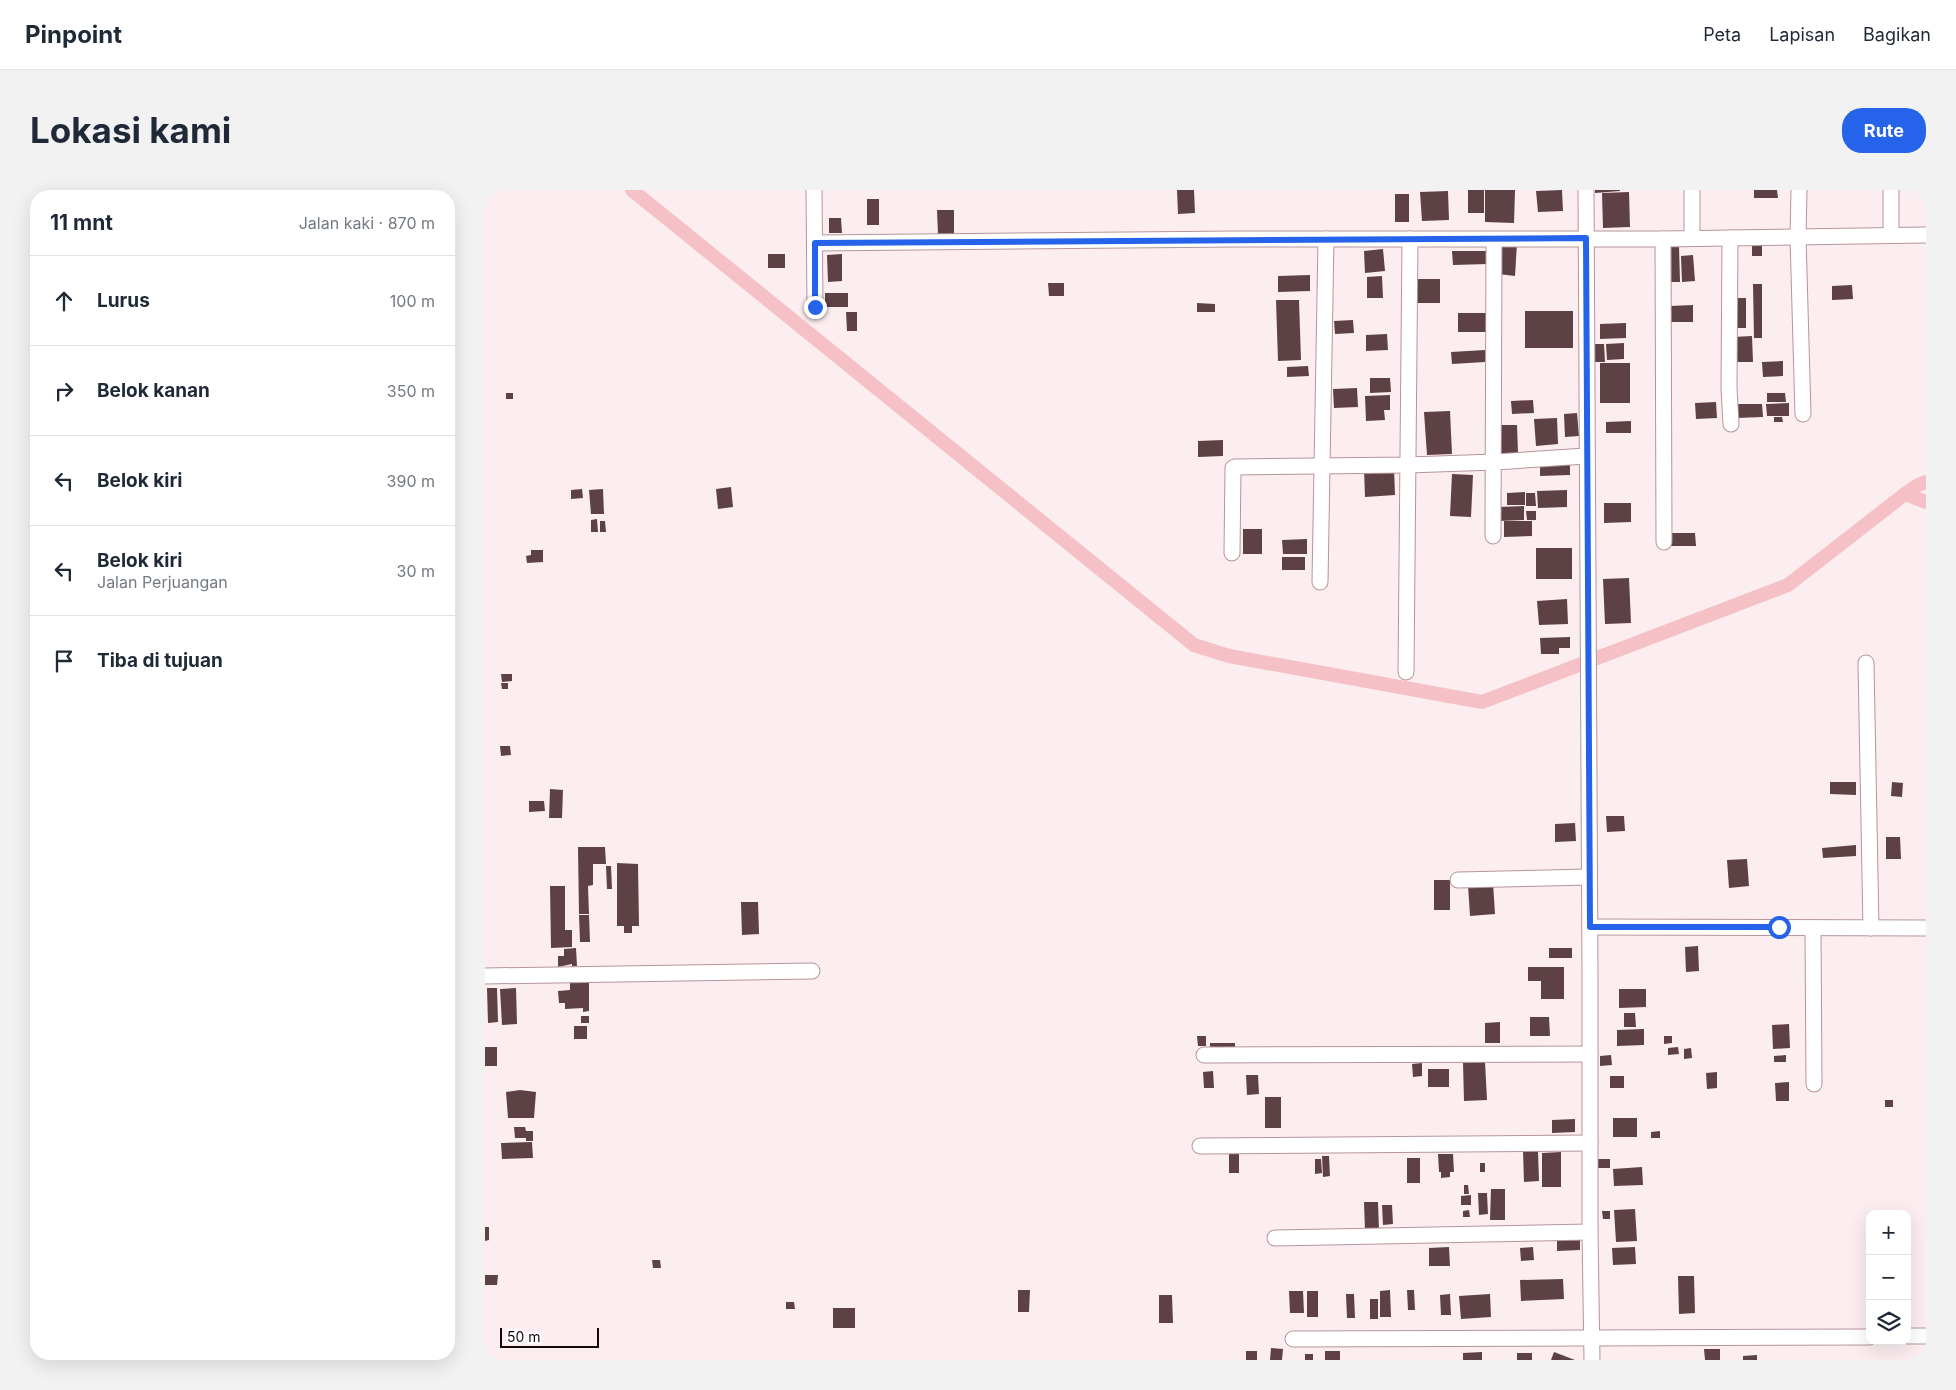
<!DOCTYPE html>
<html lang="id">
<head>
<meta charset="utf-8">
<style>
	body { margin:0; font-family:Inter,sans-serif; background:#f2f2f3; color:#1f2937 }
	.controls { position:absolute; right:15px; bottom:15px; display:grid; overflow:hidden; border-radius:10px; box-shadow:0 5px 20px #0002 }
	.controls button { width:45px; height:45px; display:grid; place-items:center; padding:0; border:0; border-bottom:1px solid #e0e1e3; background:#fff; color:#1f2937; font:25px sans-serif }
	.scale { position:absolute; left:15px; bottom:12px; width:99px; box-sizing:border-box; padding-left:5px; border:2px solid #14090a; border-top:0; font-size:14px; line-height:18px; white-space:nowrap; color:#14090a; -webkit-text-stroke:4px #fff; paint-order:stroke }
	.stop { position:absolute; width:15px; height:15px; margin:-11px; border:4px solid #2563eb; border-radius:50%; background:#fff }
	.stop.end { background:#2563eb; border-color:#fff; box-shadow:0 1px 5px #0008 }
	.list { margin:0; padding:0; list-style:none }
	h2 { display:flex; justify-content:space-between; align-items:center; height:65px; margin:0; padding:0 20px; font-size:21px }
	h2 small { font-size:16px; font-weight:400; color:#747a83 }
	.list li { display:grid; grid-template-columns:32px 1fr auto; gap:15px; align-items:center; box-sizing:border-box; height:90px; padding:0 20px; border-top:1px solid #e0e1e3 }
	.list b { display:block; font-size:19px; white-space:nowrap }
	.list p { margin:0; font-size:16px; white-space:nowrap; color:#747a83 }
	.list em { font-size:16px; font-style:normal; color:#747a83 }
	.icon { flex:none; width:28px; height:28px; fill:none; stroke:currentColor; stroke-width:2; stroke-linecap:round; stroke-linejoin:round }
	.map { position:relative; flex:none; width:1441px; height:1170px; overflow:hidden; border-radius:20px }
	header { display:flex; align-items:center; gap:30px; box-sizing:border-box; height:70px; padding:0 25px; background:#fff; border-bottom:1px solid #e0e1e3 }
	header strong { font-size:24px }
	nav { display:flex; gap:28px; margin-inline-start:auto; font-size:18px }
	.intro { display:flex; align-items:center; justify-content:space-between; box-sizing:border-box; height:120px; padding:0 30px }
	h1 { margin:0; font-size:35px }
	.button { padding:12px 22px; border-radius:20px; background:#2563eb; color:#fff; font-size:18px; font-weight:700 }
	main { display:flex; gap:30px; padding:0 30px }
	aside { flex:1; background:#fff; border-radius:20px; box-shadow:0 5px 20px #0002 }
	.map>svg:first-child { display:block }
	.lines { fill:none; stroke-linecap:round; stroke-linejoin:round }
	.canal { stroke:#f6c0c7; stroke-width:14 }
	.building { fill:#5d4144 }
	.minor-casing { stroke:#b59598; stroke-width:17 }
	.minor { stroke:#fff; stroke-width:15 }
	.route { stroke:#2563eb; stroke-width:6 }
</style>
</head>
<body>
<header>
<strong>Pinpoint</strong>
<nav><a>Peta</a><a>Lapisan</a><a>Bagikan</a></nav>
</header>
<div class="intro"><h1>Lokasi kami</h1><a class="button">Rute</a></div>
<main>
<aside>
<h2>11 mnt<small>Jalan kaki · 870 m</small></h2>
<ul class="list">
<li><svg class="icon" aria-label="ahead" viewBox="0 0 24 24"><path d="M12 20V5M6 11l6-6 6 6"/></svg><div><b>Lurus</b></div><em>100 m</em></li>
<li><svg class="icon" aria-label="right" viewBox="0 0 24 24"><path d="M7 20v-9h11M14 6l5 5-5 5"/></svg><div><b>Belok kanan</b></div><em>350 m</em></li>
<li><svg class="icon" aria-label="left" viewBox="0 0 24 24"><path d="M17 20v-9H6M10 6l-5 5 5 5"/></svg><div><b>Belok kiri</b></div><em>390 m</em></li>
<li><svg class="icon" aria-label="left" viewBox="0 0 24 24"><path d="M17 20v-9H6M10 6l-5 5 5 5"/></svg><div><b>Belok kiri</b><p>Jalan Perjuangan</p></div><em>30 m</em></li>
<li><svg class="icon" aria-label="arrive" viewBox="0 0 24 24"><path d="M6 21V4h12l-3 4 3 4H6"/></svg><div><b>Tiba di tujuan</b></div></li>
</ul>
</aside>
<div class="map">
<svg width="1441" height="1170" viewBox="0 0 1441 1170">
	<rect width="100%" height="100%" fill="#fceef0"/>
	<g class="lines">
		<!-- canal -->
		<g class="canal">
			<polyline points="147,0 709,455 744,466 997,512 1303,395 1420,304 1433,295 1441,292"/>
			<polyline points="1420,304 1441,312"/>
		</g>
	</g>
	<!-- building -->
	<g class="building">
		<polygon points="692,0 709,0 710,23 693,24"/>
		<rect x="983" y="0" width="16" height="23"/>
		<polygon points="1000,0 1030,0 1029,33 1000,32"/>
		<polygon points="1077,0 1078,21 1053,22 1051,1"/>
		<polygon points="1110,0 1135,0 1135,1 1110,3"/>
		<polygon points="1269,0 1292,0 1293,8 1269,8"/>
		<polygon points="963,1 964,30 937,31 935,2"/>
		<polygon points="1144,2 1145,37 1118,38 1117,3"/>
		<rect x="910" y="4" width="14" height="28"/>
		<rect x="382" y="9" width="12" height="26"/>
		<polygon points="452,20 469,20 469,44 453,45"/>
		<polygon points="344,28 356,28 357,43 344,43"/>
		<polygon points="1015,51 1032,53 1030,86 1013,84"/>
		<rect x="1267" y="55" width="10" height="11"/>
		<polygon points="1194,56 1195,92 1181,92 1179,57"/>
		<polygon points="898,59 900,81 880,83 879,61"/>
		<polygon points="967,61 1003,61 1003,74 968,75"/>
		<rect x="283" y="64" width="17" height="14"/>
		<polygon points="357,64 357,91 343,92 342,65"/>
		<polygon points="1208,65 1210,91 1197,92 1196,66"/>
		<polygon points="825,85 825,101 793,102 793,86"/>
		<polygon points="897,86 898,108 882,108 882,87"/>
		<rect x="930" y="89" width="25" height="24"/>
		<polygon points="563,93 579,93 579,106 564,106"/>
		<polygon points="1268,94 1277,94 1277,148 1269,148"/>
		<polygon points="1367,95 1368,109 1347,110 1347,96"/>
		<rect x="340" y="103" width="23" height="14"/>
		<polygon points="1246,108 1261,108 1261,138 1247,138"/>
		<polygon points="791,110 814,110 816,170 793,171"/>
		<polygon points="712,113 730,114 730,122 712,122"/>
		<polygon points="1208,115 1208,132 1184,132 1184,116"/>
		<rect x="1040" y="121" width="48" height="37"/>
		<polygon points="361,122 372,122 372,141 362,141"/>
		<rect x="973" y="123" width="29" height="19"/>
		<polygon points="868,130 869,143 850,144 849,131"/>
		<polygon points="1141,133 1141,148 1115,149 1115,134"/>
		<polygon points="902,144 903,160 881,161 881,145"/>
		<polygon points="1267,146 1268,172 1248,172 1248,147"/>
		<polygon points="1139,153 1139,169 1122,170 1121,154"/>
		<polygon points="1109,154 1119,154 1120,172 1109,172"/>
		<polygon points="1000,160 1000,172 967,174 966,162"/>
		<polygon points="1298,171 1298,186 1278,187 1277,172"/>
		<rect x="1115" y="173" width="30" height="40"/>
		<polygon points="823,176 824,186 802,187 802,177"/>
		<polygon points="885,188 905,188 906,202 885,203"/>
		<polygon points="872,198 873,217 849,218 848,199"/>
		<rect x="21" y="203" width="7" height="6"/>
		<polygon points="1282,203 1300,203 1301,212 1282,212"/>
		<polygon points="905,205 905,220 899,220 900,230 881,231 880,206"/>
		<polygon points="1048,210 1049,223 1027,224 1026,211"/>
		<polygon points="1231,212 1232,228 1211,229 1210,213"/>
		<polygon points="1304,213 1304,226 1282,226 1281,214"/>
		<polygon points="1251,214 1277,214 1278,227 1251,228"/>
		<polygon points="965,221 967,264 942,265 939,222"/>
		<polygon points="1092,223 1094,246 1080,247 1079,224"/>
		<polygon points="1289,227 1297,227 1298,232 1289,232"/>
		<polygon points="1072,228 1073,254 1051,256 1049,229"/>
		<polygon points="1146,231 1146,243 1121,243 1121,232"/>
		<polygon points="1015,235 1032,235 1033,263 1016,263"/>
		<polygon points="738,250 738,266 713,267 713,251"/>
		<polygon points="1085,269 1085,285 1055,286 1055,270"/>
		<polygon points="909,278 910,305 880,307 879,279"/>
		<polygon points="967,284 988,285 986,327 965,326"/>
		<polygon points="246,297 248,317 233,319 231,299"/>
		<polygon points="97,299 98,308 86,309 86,300"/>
		<polygon points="118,299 119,324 106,324 104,300"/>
		<polygon points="1082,300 1082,317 1053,318 1052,301"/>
		<polygon points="1040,302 1040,315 1022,315 1022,303"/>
		<polygon points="1041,303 1050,303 1051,316 1041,316"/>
		<polygon points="1119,313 1146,313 1146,332 1119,333"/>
		<polygon points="1039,316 1039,330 1013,331 1013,317"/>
		<polygon points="1041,321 1051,321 1051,330 1042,330"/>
		<polygon points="112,329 113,342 106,342 106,330"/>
		<polygon points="115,331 120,331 121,342 115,342"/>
		<polygon points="1019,331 1047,331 1047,346 1019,347"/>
		<rect x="758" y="339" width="19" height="25"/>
		<polygon points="1185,343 1210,343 1211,356 1185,356"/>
		<polygon points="822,349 822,364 798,364 797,350"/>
		<rect x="1051" y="358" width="36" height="31"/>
		<polygon points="46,360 58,360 58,372 42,373 41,366 46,365"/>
		<rect x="797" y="367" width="23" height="13"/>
		<polygon points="1144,388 1146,433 1120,434 1118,389"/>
		<polygon points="1082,409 1083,434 1054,435 1052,411"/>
		<polygon points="1085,447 1085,458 1074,458 1074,464 1056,464 1055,448"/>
		<polygon points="16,484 27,484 27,491 17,492"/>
		<polygon points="16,493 23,493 23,499 17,499"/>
		<polygon points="15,556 25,556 26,565 16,566"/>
		<polygon points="1345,592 1371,592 1371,605 1345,604"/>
		<polygon points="1407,592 1418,593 1417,607 1406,606"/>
		<polygon points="65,599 78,600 77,628 64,628"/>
		<polygon points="44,611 59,611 60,621 44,622"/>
		<polygon points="1121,626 1139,626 1140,641 1122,642"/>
		<polygon points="1090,633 1091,651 1070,652 1070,634"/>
		<polygon points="1401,647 1415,647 1416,669 1401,669"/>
		<polygon points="1371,655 1371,666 1338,668 1337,658"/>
		<polygon points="93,657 120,657 121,674 108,674 108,695 103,696 104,724 94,724"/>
		<polygon points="1262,669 1264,696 1244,698 1242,670"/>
		<polygon points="132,673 153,674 154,736 147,736 147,743 139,743 139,736 132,736"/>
		<polygon points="121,676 126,676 127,699 122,699"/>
		<rect x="949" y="690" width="16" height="30"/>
		<polygon points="1008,693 1010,724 985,726 983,695"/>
		<polygon points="65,696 80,696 80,740 87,740 87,757 66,758"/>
		<polygon points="256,712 273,712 274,744 257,745"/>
		<polygon points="94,725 104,725 105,752 95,752"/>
		<polygon points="1213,756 1214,781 1201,782 1200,757"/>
		<polygon points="91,758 92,776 87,776 87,774 73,777 73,766 79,766 79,759"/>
		<rect x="1064" y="758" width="23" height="10"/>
		<polygon points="1043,777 1079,777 1079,809 1056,809 1056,791 1043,791"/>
		<polygon points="104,792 104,821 98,822 98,818 80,819 80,813 74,813 73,801 85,800 85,793"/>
		<polygon points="2,798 12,798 13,832 3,833"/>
		<polygon points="31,798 32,834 17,835 15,799"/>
		<polygon points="1134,799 1161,799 1161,817 1134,818"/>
		<polygon points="1139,823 1150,823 1151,837 1139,837"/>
		<rect x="96" y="826" width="8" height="7"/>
		<polygon points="1045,827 1064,827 1065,846 1045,846"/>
		<polygon points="1015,832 1015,853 1000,853 1000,833"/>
		<polygon points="1304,834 1305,858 1288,859 1287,835"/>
		<rect x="89" y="836" width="13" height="13"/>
		<polygon points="1159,839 1159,855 1132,856 1132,840"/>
		<polygon points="712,846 721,846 721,856 713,856"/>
		<polygon points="1179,846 1187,846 1187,853 1179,854"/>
		<rect x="725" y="853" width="25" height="7"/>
		<rect x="0" y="857" width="12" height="19"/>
		<polygon points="1193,857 1194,864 1183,865 1183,858"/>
		<polygon points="1206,858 1207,868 1199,869 1199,859"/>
		<polygon points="1126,865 1127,875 1115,876 1115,866"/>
		<polygon points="1301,865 1301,872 1289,872 1289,866"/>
		<polygon points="1000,872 1002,910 979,911 978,873"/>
		<polygon points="937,873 937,886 928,887 927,874"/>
		<rect x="943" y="879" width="21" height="18"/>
		<polygon points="728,881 729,898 719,898 718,882"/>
		<polygon points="1232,882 1232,898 1222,899 1221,883"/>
		<polygon points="761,885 773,885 774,904 762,905"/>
		<rect x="1125" y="886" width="14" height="12"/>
		<polygon points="1304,892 1304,911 1291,911 1290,893"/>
		<polygon points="35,900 51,902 49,928 23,928 21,902"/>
		<rect x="780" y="907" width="16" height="31"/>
		<rect x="1400" y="910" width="8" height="7"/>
		<rect x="1128" y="928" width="24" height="19"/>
		<polygon points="1090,929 1090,942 1067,943 1067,930"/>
		<polygon points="29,937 40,937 41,941 48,941 48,951 41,951 41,948 30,948"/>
		<polygon points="1175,941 1175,948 1166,948 1166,942"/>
		<polygon points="47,952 48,968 17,969 16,953"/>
		<polygon points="1038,961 1053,961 1054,991 1039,992"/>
		<polygon points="1076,962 1076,997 1057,997 1057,963"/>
		<rect x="744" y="963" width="10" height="20"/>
		<polygon points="953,964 968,964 969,982 965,982 965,987 956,988 956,982 954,982"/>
		<polygon points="837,966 844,966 845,986 838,987"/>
		<rect x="922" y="968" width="13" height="25"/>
		<polygon points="830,969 836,969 837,983 830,984"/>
		<rect x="1112" y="969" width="13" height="9"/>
		<rect x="995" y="973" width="5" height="9"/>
		<polygon points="1157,977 1158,995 1129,996 1128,979"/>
		<polygon points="979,995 983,995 984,1004 979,1004"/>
		<polygon points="1006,999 1020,999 1020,1030 1005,1030"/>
		<polygon points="993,1003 1002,1003 1003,1024 994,1025"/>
		<polygon points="986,1005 986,1015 976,1015 976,1006"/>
		<polygon points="879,1012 893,1012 894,1040 880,1041"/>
		<polygon points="897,1015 907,1015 908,1034 898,1035"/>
		<polygon points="1150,1019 1152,1051 1131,1052 1129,1020"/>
		<polygon points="984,1020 985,1027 978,1027 978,1021"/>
		<polygon points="1117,1021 1125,1021 1125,1029 1118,1029"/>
		<polygon points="0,1037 4,1037 4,1050 0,1051"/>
		<polygon points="1095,1046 1095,1060 1072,1061 1072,1047"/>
		<polygon points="964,1057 965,1076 944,1076 944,1058"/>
		<polygon points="1048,1057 1049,1070 1036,1071 1035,1058"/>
		<polygon points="1150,1057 1151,1074 1128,1075 1127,1058"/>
		<polygon points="167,1070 175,1070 176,1078 168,1078"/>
		<polygon points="0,1085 13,1085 12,1095 0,1095"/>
		<polygon points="1193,1086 1209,1086 1210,1123 1194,1124"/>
		<polygon points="1078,1089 1079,1109 1036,1111 1035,1090"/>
		<polygon points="533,1100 545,1100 544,1122 533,1122"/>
		<polygon points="905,1100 906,1127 895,1127 895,1101"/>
		<polygon points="922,1100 929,1100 930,1120 923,1120"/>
		<polygon points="804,1101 818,1101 819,1123 805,1123"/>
		<rect x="822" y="1101" width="11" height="26"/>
		<polygon points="861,1104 869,1104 870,1128 862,1128"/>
		<polygon points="965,1104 966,1125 956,1125 955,1105"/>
		<polygon points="1005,1104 1006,1127 976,1129 974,1106"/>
		<polygon points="674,1105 687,1105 688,1133 674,1133"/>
		<rect x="885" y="1109" width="8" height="20"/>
		<polygon points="301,1112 309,1112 310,1119 301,1119"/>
		<rect x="348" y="1118" width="22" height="20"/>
		<polygon points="786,1158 798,1159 797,1170 785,1170"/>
		<polygon points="1219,1159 1235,1159 1235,1170 1220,1170"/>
		<rect x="761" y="1161" width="11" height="9"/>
		<rect x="840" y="1161" width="15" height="9"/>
		<polygon points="997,1162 997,1170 978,1170 978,1163"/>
		<polygon points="1069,1162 1090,1170 1066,1170"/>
		<rect x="1032" y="1163" width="15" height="7"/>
		<rect x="820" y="1164" width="8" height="6"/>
		<polygon points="1272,1165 1272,1170 1258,1170 1258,1166"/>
	</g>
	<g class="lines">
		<defs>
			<g id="minor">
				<polyline points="329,0 330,117"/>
				<polyline points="1101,0 1105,786 1105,1042 1107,1170"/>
				<polyline points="1314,0 1313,47 1318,224"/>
				<polyline points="1406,45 1406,0"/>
				<polyline points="1207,47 1207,0"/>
				<polyline points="1245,48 1244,198 1246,234"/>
				<polyline points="1178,49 1179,352"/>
				<polyline points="330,53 752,49 1178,49 1441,45"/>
				<polyline points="1008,346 1009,50"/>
				<polyline points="747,363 748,278 750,277 923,275 1010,272 1101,266"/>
				<polyline points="835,392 841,49"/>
				<polyline points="1381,473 1386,738"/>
				<polyline points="921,482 925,49"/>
				<polyline points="973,690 1104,687"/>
				<polyline points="1105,737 1441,738"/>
				<polyline points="1328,738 1329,894"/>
				<polyline points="0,786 327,781"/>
				<polyline points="719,865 1105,864"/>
				<polyline points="715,956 1105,953"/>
				<polyline points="790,1048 1105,1042"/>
				<polyline points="1422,1146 1441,1146"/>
				<polyline points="808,1149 1385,1147"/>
			</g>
		</defs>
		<!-- minor casing -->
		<use href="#minor" class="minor-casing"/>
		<!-- minor -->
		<use href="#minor" class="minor"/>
	</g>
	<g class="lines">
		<!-- route -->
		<polyline class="route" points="330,117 330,53 1101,48 1105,737 1294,737"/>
	</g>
</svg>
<div class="controls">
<button>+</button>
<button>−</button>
<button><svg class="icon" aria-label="layers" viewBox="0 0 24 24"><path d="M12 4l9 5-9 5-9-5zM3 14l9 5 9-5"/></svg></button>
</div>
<div class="scale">50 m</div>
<div class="stop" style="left:1294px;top:737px"></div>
<div class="stop end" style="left:330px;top:117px"></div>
</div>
</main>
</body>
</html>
